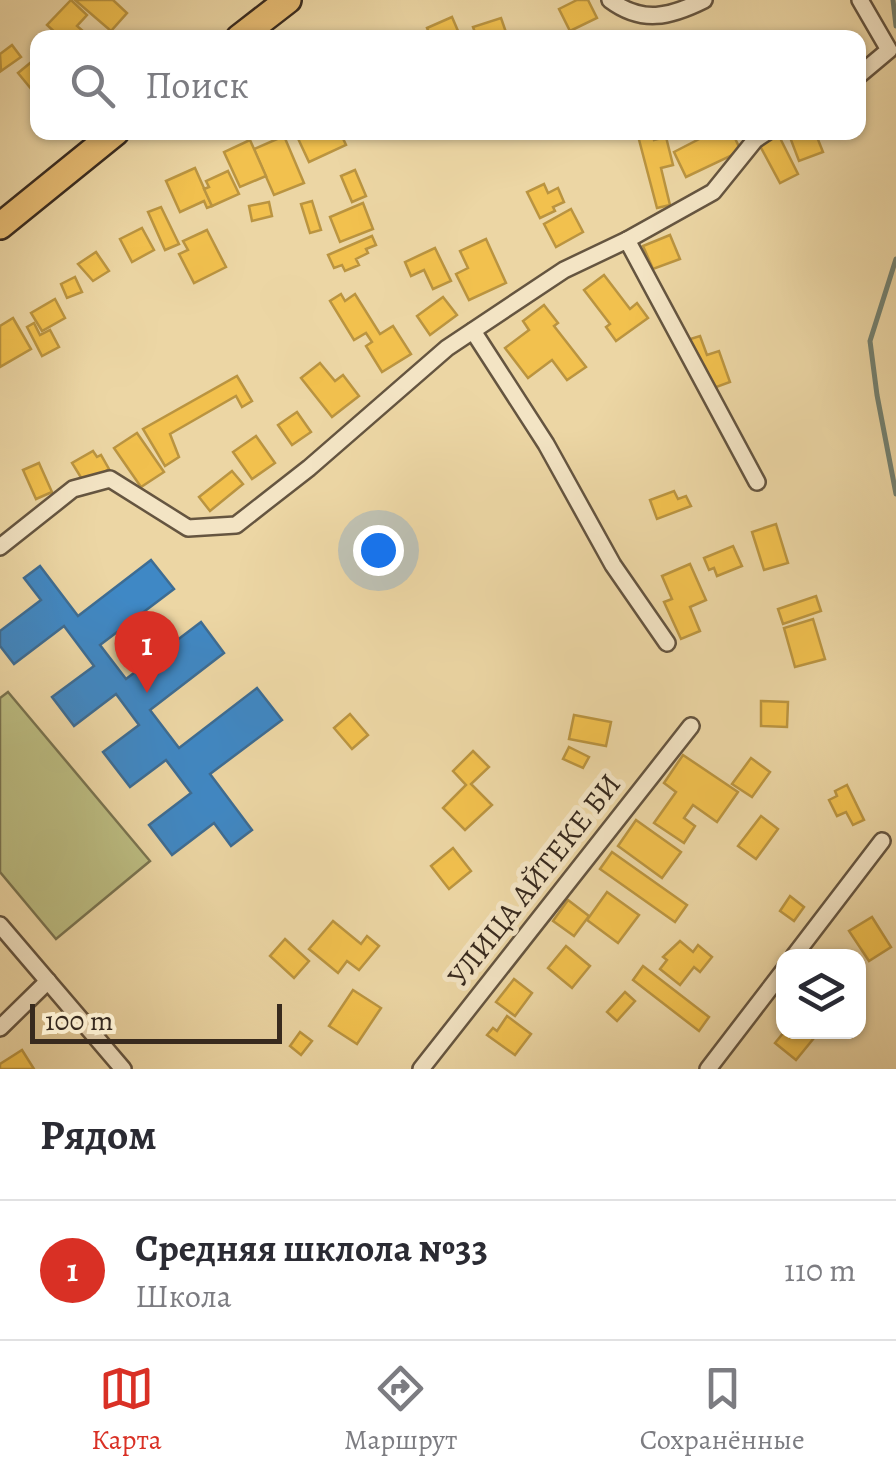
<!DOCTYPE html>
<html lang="ru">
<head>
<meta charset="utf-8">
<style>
	body { margin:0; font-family:Alegreya,serif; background:#f2f2f3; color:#2b2b33 }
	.controls { position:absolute; right:30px; bottom:30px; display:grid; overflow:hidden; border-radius:20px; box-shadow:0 2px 8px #0004 }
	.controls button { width:90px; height:90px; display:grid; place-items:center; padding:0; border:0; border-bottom:2px solid #e1e1e2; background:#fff; color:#2b2b33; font:50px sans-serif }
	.scale { position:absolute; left:30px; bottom:25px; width:252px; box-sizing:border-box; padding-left:10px; border:5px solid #382a1e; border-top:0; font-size:28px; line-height:35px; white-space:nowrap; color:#382a1e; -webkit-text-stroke:8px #f3e4c4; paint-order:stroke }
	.you { position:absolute; left:378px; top:550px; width:35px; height:35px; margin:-25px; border:8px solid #fff; border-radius:50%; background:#1a73e8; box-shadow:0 0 0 15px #1a73e833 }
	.badge { display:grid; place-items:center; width:65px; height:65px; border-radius:50%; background:#d93025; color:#fff; font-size:32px; font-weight:700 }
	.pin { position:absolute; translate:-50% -82px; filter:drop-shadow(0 2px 5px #0008) }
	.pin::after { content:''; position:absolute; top:52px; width:35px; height:30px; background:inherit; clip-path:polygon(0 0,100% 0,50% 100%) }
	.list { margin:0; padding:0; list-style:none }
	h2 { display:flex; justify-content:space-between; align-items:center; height:130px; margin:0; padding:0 40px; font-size:42px }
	h2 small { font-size:32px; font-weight:400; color:#7c7c81 }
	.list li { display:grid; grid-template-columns:65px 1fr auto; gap:30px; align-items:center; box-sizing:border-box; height:140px; padding:0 40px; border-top:2px solid #e1e1e2 }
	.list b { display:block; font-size:38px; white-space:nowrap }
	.list p { margin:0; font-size:32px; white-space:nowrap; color:#7c7c81 }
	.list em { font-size:32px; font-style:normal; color:#7c7c81 }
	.icon { flex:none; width:55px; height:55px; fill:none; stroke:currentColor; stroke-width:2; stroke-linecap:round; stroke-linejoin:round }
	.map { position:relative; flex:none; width:896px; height:1069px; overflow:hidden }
	.search { position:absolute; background:#fff; box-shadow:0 2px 8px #0004; left:30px; right:30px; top:30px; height:110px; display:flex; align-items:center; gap:25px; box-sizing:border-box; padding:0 35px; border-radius:20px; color:#7c7c81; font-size:38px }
	.sheet { height:270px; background:#fff }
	nav { display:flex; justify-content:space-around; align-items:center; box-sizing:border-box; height:140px; border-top:2px solid #e1e1e2; background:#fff; font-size:28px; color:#7c7c81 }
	nav a { display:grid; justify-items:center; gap:5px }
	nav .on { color:#d93025 }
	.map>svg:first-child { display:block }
	.green { fill:#bcbd82; stroke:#7a7450; stroke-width:2.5 }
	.homes { fill:#f2c14e; stroke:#ba9440; stroke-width:2.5 }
	.schools { fill:#3f88c5; stroke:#3d6c93; stroke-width:2.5 }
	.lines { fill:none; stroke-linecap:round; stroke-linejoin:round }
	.stream { stroke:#728070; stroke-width:5 }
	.minor-casing { stroke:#655540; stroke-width:20 }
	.primary-casing { stroke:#382a1e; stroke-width:30 }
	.minor { stroke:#f3e4c4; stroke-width:15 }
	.primary { stroke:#e6bb72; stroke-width:25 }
	.labels { text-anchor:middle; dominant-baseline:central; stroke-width:10; stroke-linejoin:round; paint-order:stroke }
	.street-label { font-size:30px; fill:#382a1e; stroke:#f3e4c4 }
</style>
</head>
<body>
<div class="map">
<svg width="896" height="1069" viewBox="0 0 896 1069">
	<rect width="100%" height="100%" fill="#ecd6a4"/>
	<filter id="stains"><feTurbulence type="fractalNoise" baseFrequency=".002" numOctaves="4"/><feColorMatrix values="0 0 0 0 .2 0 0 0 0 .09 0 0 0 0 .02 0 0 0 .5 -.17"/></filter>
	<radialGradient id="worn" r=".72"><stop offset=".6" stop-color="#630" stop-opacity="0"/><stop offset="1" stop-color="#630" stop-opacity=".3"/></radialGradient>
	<!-- green -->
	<polygon class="green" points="8,692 150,861 56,939 0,872 0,698"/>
	<!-- homes -->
	<g class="homes">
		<polygon points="71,0 87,15 77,26 91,38 61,38 47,25"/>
		<polygon points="75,0 113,0 127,13 111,31"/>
		<polygon points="577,0 588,0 597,18 570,31 559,9"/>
		<polygon points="452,17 458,31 444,38 431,38 427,28"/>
		<polygon points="501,18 508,38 477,38 473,27"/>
		<polygon points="12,45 21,57 1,71 0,54"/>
		<polygon points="35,59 38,85 32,90 18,73"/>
		<polygon points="295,132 340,132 346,145 309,162"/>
		<polygon points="637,132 652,132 654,140 666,137 673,165 661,168 670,205 657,208"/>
		<polygon points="713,132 732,132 741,151 686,177 674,152"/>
		<polygon points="788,132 815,132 823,152 799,161"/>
		<polygon points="778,134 798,174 780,183 759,144"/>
		<polygon points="284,136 304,183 274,195 254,149"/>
		<polygon points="250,140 266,176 240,187 224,152"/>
		<polygon points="195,168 212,206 207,208 204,201 180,212 166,181"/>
		<polygon points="355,170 366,196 352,202 341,176"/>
		<polygon points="228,171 239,194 212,206 204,189 209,187 206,181"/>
		<polygon points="544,184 548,193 558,188 564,202 553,207 555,211 540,218 527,192"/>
		<polygon points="312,201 321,230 310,233 301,204"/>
		<polygon points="269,202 272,216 252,221 249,206"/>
		<polygon points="363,203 373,229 340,242 330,217"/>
		<polygon points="161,207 179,244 165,250 148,212"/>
		<polygon points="571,209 583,232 556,247 544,224"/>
		<polygon points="142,228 154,250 132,262 120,239"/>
		<polygon points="207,230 226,267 194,283 179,254 188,250 183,241"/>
		<polygon points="670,235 680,259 653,269 643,246"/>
		<polygon points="372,236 376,245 366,249 368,253 356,259 359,265 345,271 342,265 334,268 328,255"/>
		<polygon points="486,239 506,283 469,300 456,274 468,268 460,251"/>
		<polygon points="435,248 451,281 433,289 424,270 411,276 405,262"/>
		<polygon points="96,252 109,271 93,281 78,264"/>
		<polygon points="604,275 630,309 637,303 648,318 616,341 606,327 610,324 584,290"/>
		<polygon points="75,277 82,292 67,298 61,284"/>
		<polygon points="341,294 345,301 355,294 380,334 393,326 411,354 382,372 366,346 372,342 366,333 354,340 330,301"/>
		<polygon points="443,297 457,315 430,335 417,316"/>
		<polygon points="55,299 65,318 42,331 31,313"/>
		<polygon points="544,305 558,323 554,326 586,367 567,380 552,360 528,378 505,348 529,330 523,321"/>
		<polygon points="13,318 31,349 0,367 0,326"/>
		<polygon points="34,323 40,335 50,330 59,347 42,356 27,327"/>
		<polygon points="700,336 707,355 719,351 730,382 711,389 700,360 695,362 687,340"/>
		<polygon points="320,363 335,381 343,375 359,396 332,417 301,378"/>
		<polygon points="237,376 252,401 242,407 236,396 170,434 179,457 165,466 143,429"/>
		<polygon points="297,412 311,432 292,445 278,425"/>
		<polygon points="137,433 164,472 141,487 114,448"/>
		<polygon points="256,436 275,463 252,479 233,452"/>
		<polygon points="93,451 97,457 101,455 109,469 85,484 72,463"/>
		<polygon points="39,463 52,492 36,499 23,470"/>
		<polygon points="232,471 243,484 210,511 199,497"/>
		<polygon points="674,491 678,499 686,496 691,506 657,519 650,500"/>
		<polygon points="776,524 788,563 764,570 752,532"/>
		<polygon points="733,546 742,566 717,576 714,568 709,570 704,558"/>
		<polygon points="690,564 706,600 690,607 700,631 681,639 664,602 672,599 662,576"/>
		<polygon points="816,596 821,611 783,624 778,609"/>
		<polygon points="813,619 825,659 795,667 784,628"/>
		<polygon points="761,701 788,702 787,727 761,726"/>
		<polygon points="350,714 368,735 352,749 334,728"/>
		<polygon points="574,715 611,722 606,746 569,739"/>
		<polygon points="569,747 589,757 583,768 563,759"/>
		<polygon points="473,751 489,767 471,784 492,805 465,830 443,808 466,785 453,771"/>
		<polygon points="683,755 738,792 717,822 693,805 684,818 695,826 684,843 654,823 676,792 664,783"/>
		<polygon points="751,758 770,772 752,797 732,784"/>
		<polygon points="847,785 864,820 853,825 846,812 837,816 829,800 837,796 835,791"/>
		<polygon points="761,816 778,829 756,859 738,846"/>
		<polygon points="636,820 681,852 662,878 618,846"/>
		<polygon points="453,848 471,871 449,889 431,866"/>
		<polygon points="612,852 687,905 675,922 600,869"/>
		<polygon points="607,892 639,915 618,943 587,920"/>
		<polygon points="790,896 804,907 794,921 780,911"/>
		<polygon points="568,900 589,916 574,936 553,921"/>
		<polygon points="872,917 891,947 869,961 849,931"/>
		<polygon points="333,921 361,944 367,936 379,946 359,970 347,961 338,973 309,949"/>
		<polygon points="285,939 309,961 294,978 270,956"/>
		<polygon points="680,941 693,952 698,945 712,957 700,972 694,967 680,985 660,969 667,960 663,957"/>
		<polygon points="566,946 590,966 572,988 548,968"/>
		<polygon points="643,966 709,1017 699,1031 633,980"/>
		<polygon points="514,979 532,993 515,1016 496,1002"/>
		<polygon points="353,990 381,1008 357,1044 329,1026"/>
		<polygon points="625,992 635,1001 617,1021 607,1012"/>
		<polygon points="507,1016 531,1034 515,1055 487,1035 493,1028 497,1031"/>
		<polygon points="300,1032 312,1041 301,1055 290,1046"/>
		<polygon points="784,1032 806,1032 814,1038 796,1060 775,1043"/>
		<polygon points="22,1050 34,1069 0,1069 0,1064"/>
	</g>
	<!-- schools -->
	<polygon class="schools" points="151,560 174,589 100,645 126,679 201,622 224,653 150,710 179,748 257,688 282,720 210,774 252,830 231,846 214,823 172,855 149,825 191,793 166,760 130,787 103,752 139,725 116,694 74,726 52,697 94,666 64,626 14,664 0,646 0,631 41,600 24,578 40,566 78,616"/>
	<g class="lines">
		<!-- stream -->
		<g class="stream">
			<polyline points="893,0 896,26"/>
			<polyline points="896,259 870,341 877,395 896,494"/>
		</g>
		<defs>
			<g id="minor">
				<path d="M 610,0 C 642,24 670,17 704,0"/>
				<polyline points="858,76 889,50 860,0"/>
				<polyline points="627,240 713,192 755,140 767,132"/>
				<polyline points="473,331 546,444 613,565 667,643"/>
				<polyline points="0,547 73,489 110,479 188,528 236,525 309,468 447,348 564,270 627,240 757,482"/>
				<polyline points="0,925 123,1069"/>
				<polyline points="794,956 882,841"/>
				<polyline points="0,1028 48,981"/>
				<polyline points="421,1069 691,726"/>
				<polyline points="708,1069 784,970"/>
			</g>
			<g id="primary">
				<polyline points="239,38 288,0"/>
				<polyline points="0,226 116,132"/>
			</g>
		</defs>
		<!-- minor casing -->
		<use href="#minor" class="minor-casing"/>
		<!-- primary casing -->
		<use href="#primary" class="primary-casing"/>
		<!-- minor -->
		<use href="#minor" class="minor"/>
		<!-- primary -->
		<use href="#primary" class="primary"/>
	</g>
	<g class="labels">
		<!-- street labels -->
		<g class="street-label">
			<text transform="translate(534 880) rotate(-52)">УЛИЦА АЙТЕКЕ БИ</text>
		</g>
	</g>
	<rect width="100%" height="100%" filter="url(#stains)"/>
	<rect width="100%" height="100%" fill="url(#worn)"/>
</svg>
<div class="controls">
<button><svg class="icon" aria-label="layers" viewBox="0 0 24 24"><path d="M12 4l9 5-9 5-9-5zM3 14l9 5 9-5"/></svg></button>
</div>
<div class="scale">100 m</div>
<div class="you"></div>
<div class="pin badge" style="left:147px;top:693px">1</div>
<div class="search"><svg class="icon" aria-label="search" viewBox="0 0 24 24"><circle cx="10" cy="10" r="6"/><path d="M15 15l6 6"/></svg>Поиск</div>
</div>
<section class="sheet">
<h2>Рядом<small></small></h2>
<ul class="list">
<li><span class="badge">1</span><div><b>Средняя шклола №33</b><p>Школа</p></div><em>110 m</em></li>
</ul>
</section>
<nav>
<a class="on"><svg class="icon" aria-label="map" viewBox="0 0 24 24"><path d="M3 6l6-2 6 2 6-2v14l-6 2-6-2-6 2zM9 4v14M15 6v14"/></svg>Карта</a>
<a><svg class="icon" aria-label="directions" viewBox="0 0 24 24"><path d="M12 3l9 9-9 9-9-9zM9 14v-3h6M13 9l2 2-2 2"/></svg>Маршрут</a>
<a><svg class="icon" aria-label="saved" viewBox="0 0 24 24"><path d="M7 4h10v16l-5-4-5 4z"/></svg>Сохранённые</a>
</nav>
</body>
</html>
